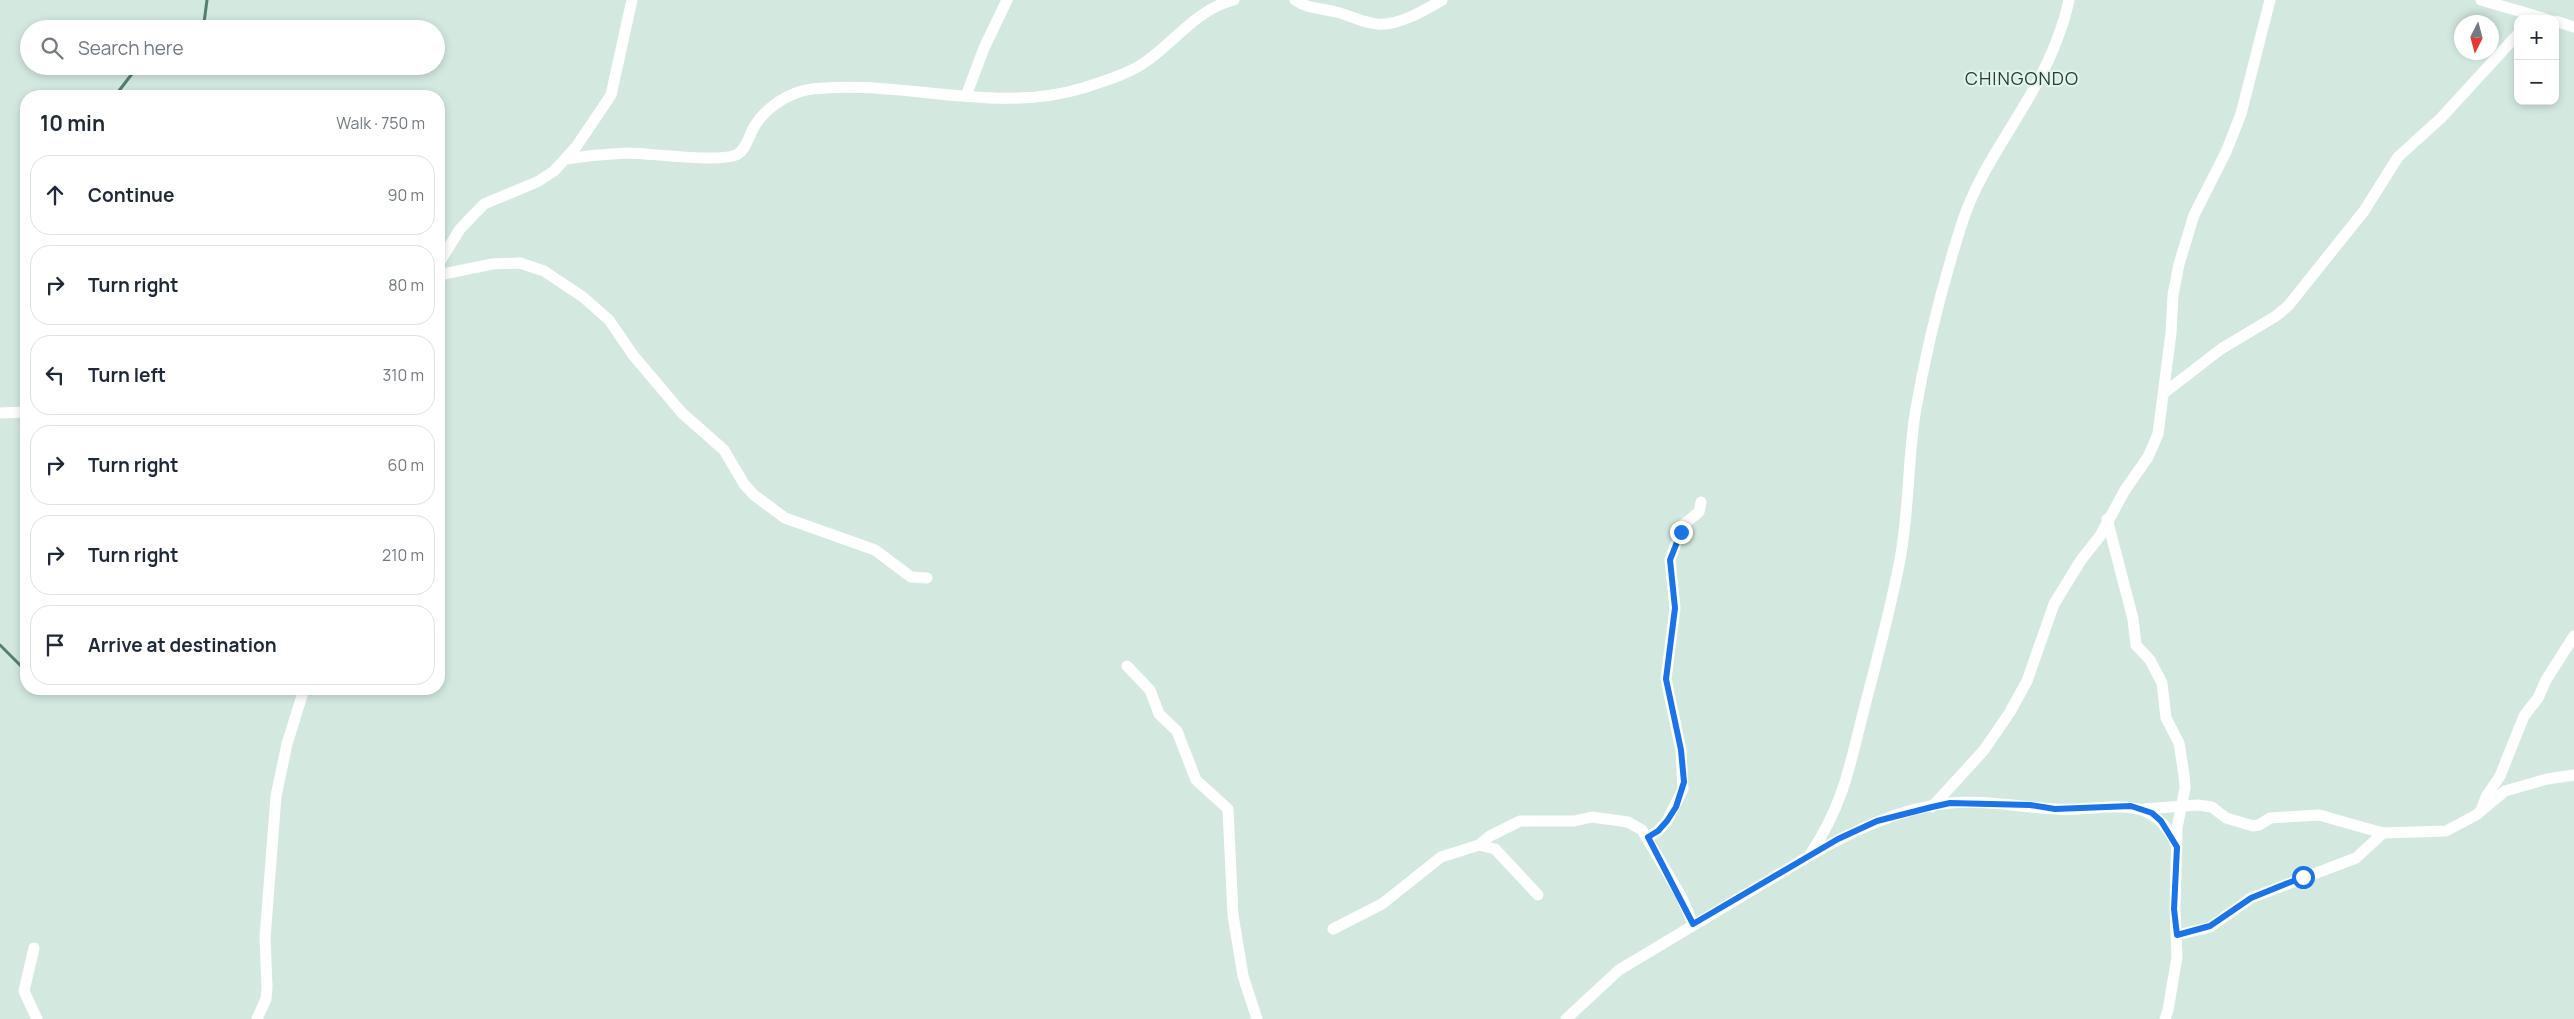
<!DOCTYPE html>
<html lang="en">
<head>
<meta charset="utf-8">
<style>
	body { margin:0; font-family:Manrope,sans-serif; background:#f6f6f7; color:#1f2937 }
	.controls { position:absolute; right:15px; top:15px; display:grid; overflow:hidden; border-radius:10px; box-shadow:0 2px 8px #0003 }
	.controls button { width:45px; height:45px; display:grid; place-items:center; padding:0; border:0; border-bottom:1px solid #e0e1e3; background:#fff; color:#1f2937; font:25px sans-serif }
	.compass { position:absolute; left:2454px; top:15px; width:45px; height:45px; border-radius:50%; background:#fff; box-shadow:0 2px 8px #0003; rotate:186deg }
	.stop { position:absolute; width:15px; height:15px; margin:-11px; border:4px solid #1a73e8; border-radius:50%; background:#fff }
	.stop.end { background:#1a73e8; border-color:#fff; box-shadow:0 1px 5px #0008 }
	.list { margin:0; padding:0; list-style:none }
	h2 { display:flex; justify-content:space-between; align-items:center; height:65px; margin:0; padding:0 20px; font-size:21px }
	h2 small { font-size:16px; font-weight:400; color:#747a83 }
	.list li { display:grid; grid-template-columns:32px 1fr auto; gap:15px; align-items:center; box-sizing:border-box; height:80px; margin:0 10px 10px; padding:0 10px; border:1px solid #e0e1e3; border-radius:20px }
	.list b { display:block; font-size:19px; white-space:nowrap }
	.list em { font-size:16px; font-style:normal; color:#747a83 }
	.icon { flex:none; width:28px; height:28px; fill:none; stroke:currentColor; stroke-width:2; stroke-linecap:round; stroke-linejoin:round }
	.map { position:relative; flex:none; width:2574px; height:1019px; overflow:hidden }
	.search { position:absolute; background:#fff; box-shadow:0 2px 8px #0003; left:20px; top:20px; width:425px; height:55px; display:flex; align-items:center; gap:12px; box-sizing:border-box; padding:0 18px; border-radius:28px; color:#747a83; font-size:19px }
	.panel { position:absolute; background:#fff; box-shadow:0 2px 8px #0003; left:20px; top:90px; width:425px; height:605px; border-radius:20px }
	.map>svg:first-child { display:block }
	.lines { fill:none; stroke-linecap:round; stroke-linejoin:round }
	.stream { stroke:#557f6f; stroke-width:3 }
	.minor { stroke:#fff; stroke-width:11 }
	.route { stroke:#1a73e8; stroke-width:6 }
	.labels { text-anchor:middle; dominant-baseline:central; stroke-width:4; stroke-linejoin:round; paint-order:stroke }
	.quarter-label { font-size:18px; letter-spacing:1px; fill:#303835; stroke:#e0f7ed }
</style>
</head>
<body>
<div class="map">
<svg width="2574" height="1019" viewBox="0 0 2574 1019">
	<rect width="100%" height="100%" fill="#d3e9e0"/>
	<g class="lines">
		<!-- stream -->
		<g class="stream">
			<polyline points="196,29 204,23 207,0"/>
			<polyline points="115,96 138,66"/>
			<polyline points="0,645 26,671"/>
			<polyline points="52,689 63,689"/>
		</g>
		<!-- minor -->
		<g class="minor">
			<path d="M 1295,0 C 1308,9 1321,8 1336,12 C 1349,15 1363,23 1377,24 C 1399,26 1423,11 1442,0"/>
			<polyline points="2481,0 2546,19"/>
			<polyline points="2555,21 2574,27"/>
			<polyline points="966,96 984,48 1007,0"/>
			<path d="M 566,159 C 586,156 606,154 626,153 C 651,153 716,163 736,155 C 746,150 749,136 754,127 C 766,107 789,92 812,89 C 902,79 994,115 1083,88 C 1104,81 1130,74 1148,60 C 1177,39 1198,9 1234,0"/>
			<polyline points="439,263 460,229 484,204 537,182 554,171 576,147 611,95 632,0"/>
			<polyline points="439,275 492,264 520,263 544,271 583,297 609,320 633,355 682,413 724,450 744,484 754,495 785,518 875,550 911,577 927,578"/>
			<polyline points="2164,393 2221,349 2276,316 2288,306 2364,211 2398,157 2441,118 2518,34"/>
			<polyline points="0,413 26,412"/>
			<polyline points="2107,519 2133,619 2136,645 2150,660 2162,683 2166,718 2179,743 2184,775 2185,788 2177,828 2175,909 2177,957 2168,1010 2165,1019"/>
			<polyline points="1127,666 1150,690 1159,714 1177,731 1196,780 1228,809 1233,915 1243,976 1257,1019"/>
			<polyline points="1932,807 1984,750 2010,712 2027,681 2054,604 2081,560 2100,536 2125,490 2148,457 2158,434 2171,333 2173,295 2179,264 2194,215 2226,152 2241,114 2270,0"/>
			<polyline points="2482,808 2486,797 2500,776 2524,716 2538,698 2546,680 2574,636"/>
			<polyline points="2144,809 2198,805 2212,807 2226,818 2253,826 2259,825 2270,818 2319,815 2383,833 2446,831 2476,815 2505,791 2547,779 2574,775"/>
			<polyline points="1648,837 1658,831 1667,821 1683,789 1681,750 1666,679 1675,608 1670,560 1683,525 1699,512 1701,502"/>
			<polyline points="1479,845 1495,849 1538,895"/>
			<path d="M 1809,856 C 1841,809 1849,771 1862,717 C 1876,663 1891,609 1901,554 C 1909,507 1908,460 1915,414 C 1926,349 1943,282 1963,220 C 1977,178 2003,142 2025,104 C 2045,71 2061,37 2069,0"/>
			<polyline points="1333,929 1382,904 1441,857 1479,845 1490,836 1520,821 1574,821 1592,817 1628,822 1642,830 1681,896 1693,924"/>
			<polyline points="2177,935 2210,927 2251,898 2356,858 2383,833"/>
			<polyline points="34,948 24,991 37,1019"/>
			<polyline points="257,1019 266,999 267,987 265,938 276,796 287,744 304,689"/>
			<path d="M 1566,1019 L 1619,970 L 1809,856 C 1852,831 1900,808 1950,803 C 1985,800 2021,807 2056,809 C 2106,812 2152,788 2177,847"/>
		</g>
	</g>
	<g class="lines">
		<!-- route -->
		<polyline class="route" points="1681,532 1670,560 1675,608 1666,679 1681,750 1684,782 1676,807 1667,821 1658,831 1648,837 1693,924 1838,839 1877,821 1932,807 1950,803 2030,805 2055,809 2131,806 2152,813 2161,821 2177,847 2174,909 2177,935 2210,926 2251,898 2303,877"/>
	</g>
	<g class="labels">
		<!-- quarter labels -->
		<g class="quarter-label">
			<text x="2022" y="78">CHINGONDO</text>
		</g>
	</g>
</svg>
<div class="controls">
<button>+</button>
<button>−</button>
</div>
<svg class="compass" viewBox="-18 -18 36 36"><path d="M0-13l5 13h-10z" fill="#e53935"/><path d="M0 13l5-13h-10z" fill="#747a83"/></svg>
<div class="stop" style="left:2303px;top:877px"></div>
<div class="stop end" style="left:1681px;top:532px"></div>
<div class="search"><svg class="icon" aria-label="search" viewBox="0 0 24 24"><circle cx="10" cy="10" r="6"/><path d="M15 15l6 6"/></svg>Search here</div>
<section class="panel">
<h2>10 min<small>Walk · 750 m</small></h2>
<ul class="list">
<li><svg class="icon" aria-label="ahead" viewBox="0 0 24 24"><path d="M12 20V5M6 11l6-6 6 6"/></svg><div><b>Continue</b></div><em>90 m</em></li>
<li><svg class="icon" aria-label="right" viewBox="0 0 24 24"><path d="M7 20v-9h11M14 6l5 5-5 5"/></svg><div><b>Turn right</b></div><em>80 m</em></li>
<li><svg class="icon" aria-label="left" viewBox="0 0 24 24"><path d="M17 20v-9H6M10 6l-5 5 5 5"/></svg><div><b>Turn left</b></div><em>310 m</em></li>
<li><svg class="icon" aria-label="right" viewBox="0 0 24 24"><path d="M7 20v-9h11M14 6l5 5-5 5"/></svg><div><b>Turn right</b></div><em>60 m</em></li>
<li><svg class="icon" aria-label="right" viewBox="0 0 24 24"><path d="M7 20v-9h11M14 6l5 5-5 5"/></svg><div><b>Turn right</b></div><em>210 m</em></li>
<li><svg class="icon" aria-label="arrive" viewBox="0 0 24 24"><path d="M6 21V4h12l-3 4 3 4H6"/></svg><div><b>Arrive at destination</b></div></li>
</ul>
</section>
</div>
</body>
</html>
